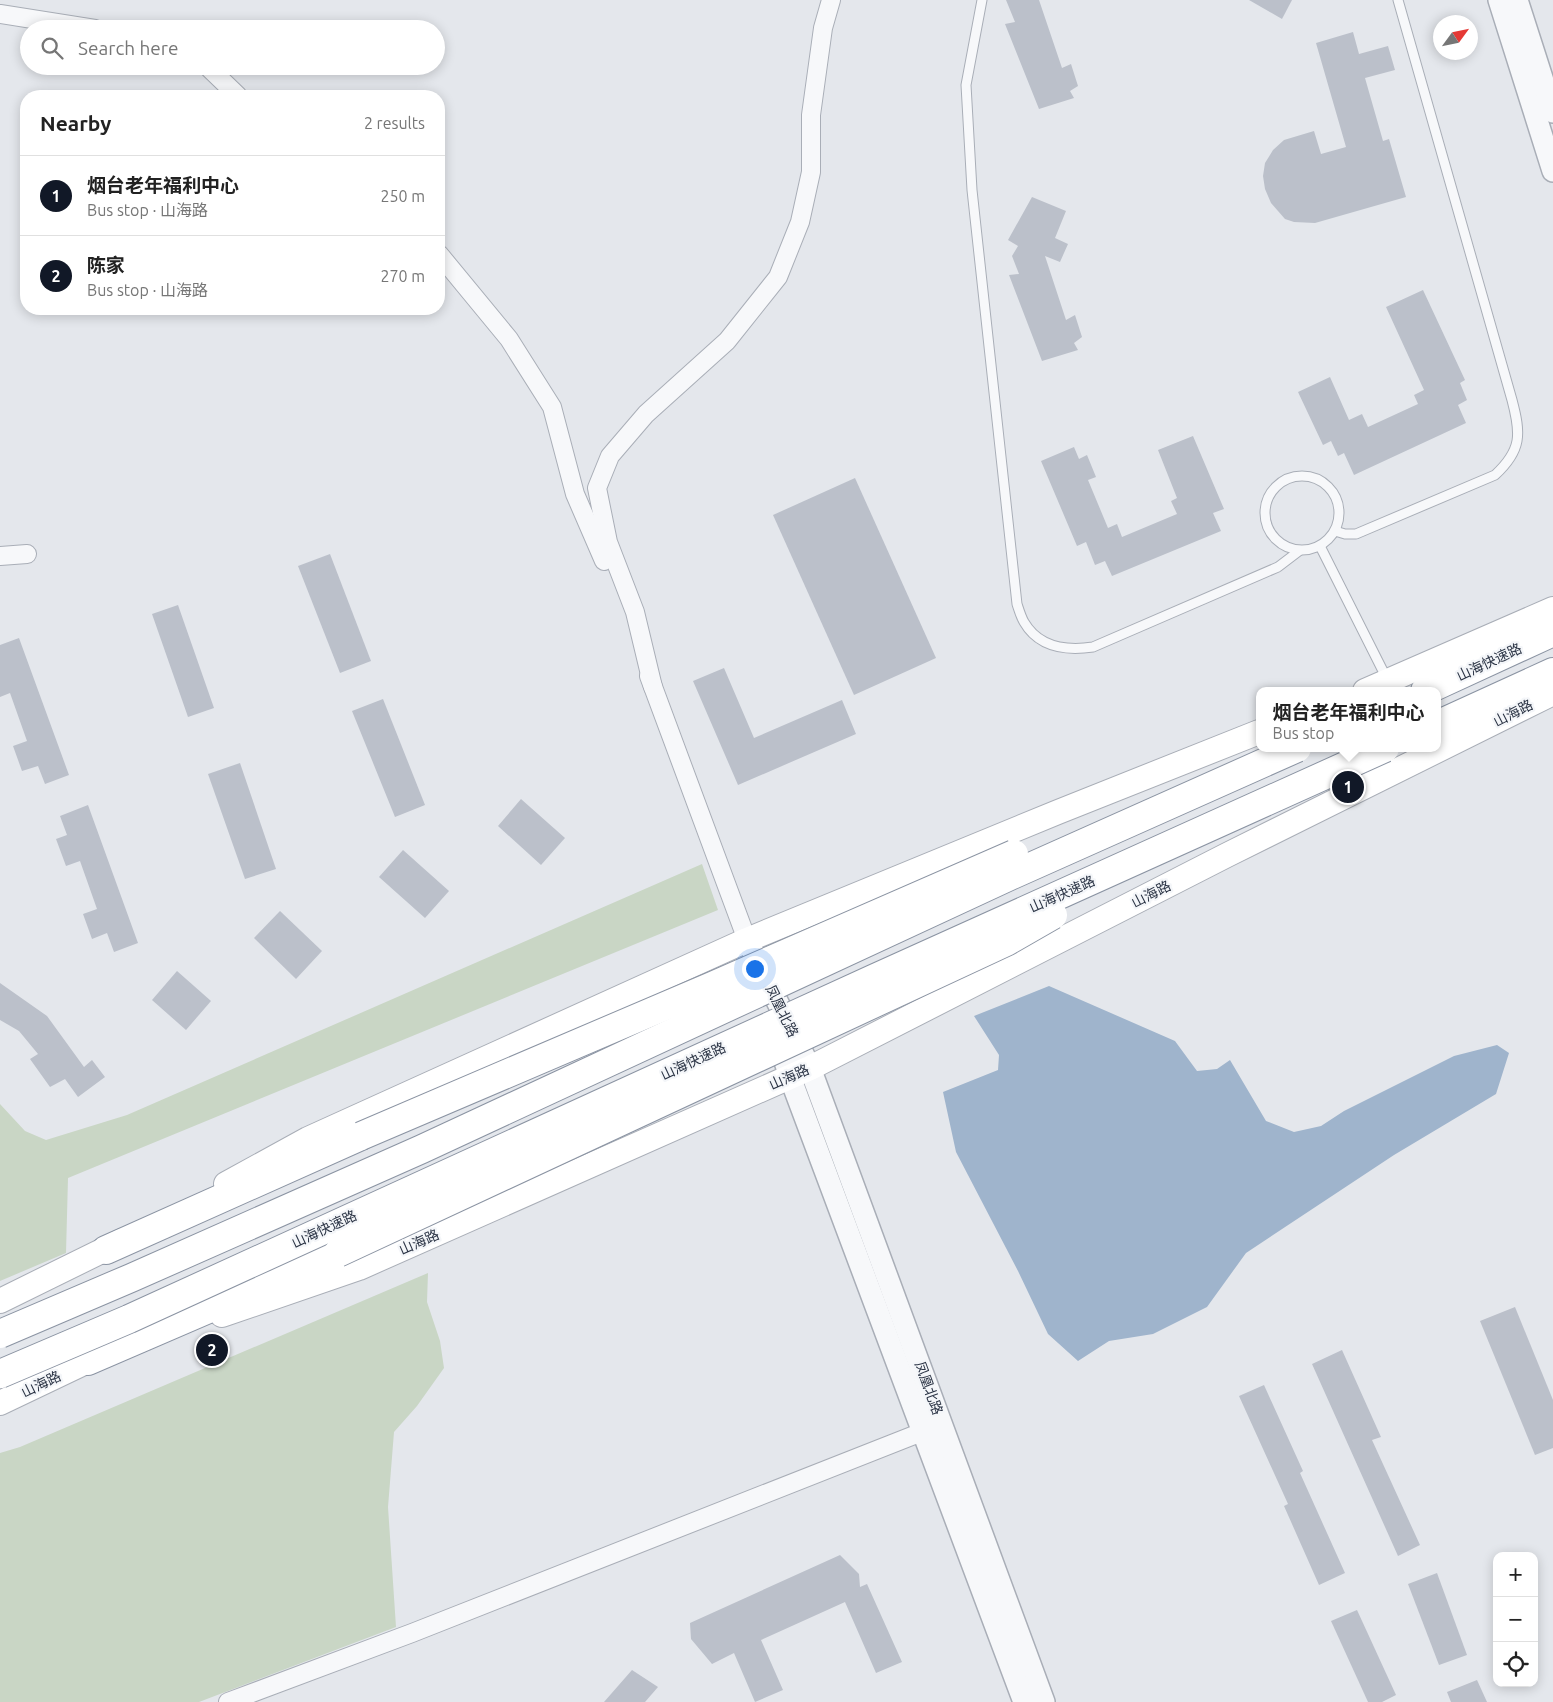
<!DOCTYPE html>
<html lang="en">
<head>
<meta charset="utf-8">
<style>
	body { margin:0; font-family:Ubuntu,"Noto Sans SC",sans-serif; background:#f6f6f6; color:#222 }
	.controls { position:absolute; right:15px; bottom:15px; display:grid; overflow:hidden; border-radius:10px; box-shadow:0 2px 12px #0003 }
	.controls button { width:45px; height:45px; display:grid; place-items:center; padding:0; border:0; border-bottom:1px solid #e0e0e0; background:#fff; color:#222; font:25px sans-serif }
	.compass { position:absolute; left:1433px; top:15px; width:45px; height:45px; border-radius:50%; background:#fff; box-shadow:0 2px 12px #0003; rotate:57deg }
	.you { position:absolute; left:754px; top:968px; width:18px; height:18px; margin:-12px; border:4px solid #fff; border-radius:50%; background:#1a73e8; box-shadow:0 0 0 8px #1a73e833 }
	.badge { display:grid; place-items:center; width:32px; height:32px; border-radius:50%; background:#111827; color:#fff; font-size:16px; font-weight:700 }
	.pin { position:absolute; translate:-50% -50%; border:2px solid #fff; box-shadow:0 1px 5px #0006 }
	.popup { position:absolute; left:1256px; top:687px; width:185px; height:65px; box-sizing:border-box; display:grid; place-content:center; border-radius:10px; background:#fff; filter:drop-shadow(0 1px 4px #0005); font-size:16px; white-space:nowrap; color:#767676 }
	.popup b { font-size:19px; color:#222 }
	.popup::after { content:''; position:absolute; left:50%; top:100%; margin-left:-10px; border:10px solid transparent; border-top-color:#fff }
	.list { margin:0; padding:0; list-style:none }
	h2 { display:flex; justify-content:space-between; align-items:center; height:65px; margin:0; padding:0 20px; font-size:21px }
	h2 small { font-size:16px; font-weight:400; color:#767676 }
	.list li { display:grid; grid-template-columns:32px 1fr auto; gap:15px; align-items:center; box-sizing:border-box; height:80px; padding:0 20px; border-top:1px solid #e0e0e0 }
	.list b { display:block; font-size:19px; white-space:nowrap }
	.list p { margin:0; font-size:16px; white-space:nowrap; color:#767676 }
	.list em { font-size:16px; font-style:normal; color:#767676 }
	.icon { flex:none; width:28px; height:28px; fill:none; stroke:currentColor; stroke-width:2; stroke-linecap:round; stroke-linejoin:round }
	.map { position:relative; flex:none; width:1553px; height:1702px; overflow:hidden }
	.search { position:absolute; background:#fff; box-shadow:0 2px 12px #0003; left:20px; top:20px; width:425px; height:55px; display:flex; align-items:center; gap:12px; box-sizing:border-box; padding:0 18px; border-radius:28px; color:#767676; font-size:19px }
	.panel { position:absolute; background:#fff; box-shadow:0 2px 12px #0003; left:20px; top:90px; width:425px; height:225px; border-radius:20px }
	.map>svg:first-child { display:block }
	.green { fill:#c9d6c5 }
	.water { fill:#9fb4cc }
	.building { fill:#bbc0ca }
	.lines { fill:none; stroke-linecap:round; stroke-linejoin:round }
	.service-casing { stroke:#a9aeb7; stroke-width:11 }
	.minor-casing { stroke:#a9aeb7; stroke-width:20 }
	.tertiary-casing { stroke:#a9aeb7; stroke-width:24 }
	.secondary-casing { stroke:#a9aeb7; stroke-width:26 }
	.trunk-casing { stroke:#8b94a3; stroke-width:30 }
	.service { stroke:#f7f8fa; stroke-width:9 }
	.minor { stroke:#f7f8fa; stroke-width:18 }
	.tertiary { stroke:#f7f8fa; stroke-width:21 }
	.secondary { stroke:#fff; stroke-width:24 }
	.trunk { stroke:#fff; stroke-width:28 }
	.trunk-bridge-casing { stroke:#8b94a3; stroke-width:30; stroke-linecap:butt }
	.trunk-bridge { stroke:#fff; stroke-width:28 }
	.labels { text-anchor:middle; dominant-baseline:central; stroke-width:4.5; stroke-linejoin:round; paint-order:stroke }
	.street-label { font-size:14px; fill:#2b3445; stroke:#f4f6f9 }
</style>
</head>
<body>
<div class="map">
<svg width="1553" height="1702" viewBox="0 0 1553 1702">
	<rect width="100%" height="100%" fill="#e4e7ec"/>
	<!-- green -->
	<g class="green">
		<polygon points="702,864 718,910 68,1178 66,1253 0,1281 0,1104 25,1131 46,1140 127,1115"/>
		<polygon points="428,1273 427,1302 440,1341 444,1368 417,1406 394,1432 388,1507 396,1627 199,1702 0,1702 0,1453 20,1447"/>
	</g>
	<!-- water -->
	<polygon class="water" points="1049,986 1175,1041 1197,1071 1217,1069 1230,1060 1266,1121 1294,1132 1321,1126 1344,1111 1454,1056 1497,1045 1509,1053 1496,1094 1394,1155 1246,1253 1207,1307 1153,1334 1109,1341 1078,1361 1048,1334 1018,1271 956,1152 943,1092 998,1070 999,1055 974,1016"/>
	<!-- building -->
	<g class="building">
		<polygon points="1006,0 1039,0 1062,68 1071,64 1078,86 1070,91 1074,98 1039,109 1005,24 1015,22"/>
		<polygon points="1249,0 1292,0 1282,19"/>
		<polygon points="1353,32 1359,54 1388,46 1395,70 1365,78 1383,141 1389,139 1406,197 1315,223 1294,222 1285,219 1271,203 1265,189 1263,176 1265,163 1273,150 1284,140 1314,131 1321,154 1346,147 1316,43"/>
		<polygon points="1032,197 1066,211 1055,238 1068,244 1060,262 1045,256 1066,320 1075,315 1082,337 1074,343 1078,350 1042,361 1009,275 1019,274 1012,256 1018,246 1008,240"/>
		<polygon points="1423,290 1465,380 1460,383 1467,400 1458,405 1466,423 1354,475 1344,453 1338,456 1331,441 1323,445 1298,392 1330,377 1349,420 1362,414 1368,427 1418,404 1414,395 1424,390 1386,307"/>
		<polygon points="1193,436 1224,509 1213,513 1221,531 1112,576 1105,561 1095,565 1086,542 1077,546 1041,461 1074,447 1079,459 1087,455 1096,477 1088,480 1108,528 1117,524 1122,537 1177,514 1171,501 1177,498 1158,450"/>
		<polygon points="855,478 936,658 854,695 773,515"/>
		<polygon points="330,554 371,661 340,673 298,566"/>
		<polygon points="178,605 214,708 188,717 152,614"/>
		<polygon points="19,638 69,775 45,784 38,766 22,771 13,746 27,741 10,693 0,697 0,645"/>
		<polygon points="724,668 754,738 842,700 856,734 738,785 693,681"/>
		<polygon points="383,699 425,805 395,817 352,711"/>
		<polygon points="240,763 276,869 245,879 208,774"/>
		<polygon points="521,799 565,838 541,865 498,826"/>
		<polygon points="88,805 138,943 114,952 107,933 92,939 83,914 97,909 80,861 66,866 56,839 67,835 60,816"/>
		<polygon points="403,850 449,891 425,918 379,877"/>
		<polygon points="280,911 322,951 296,979 254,938"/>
		<polygon points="177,971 211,1001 186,1030 152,1000"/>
		<polygon points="0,983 47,1016 84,1067 92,1060 105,1077 78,1097 65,1079 50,1087 30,1059 38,1054 19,1031 0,1020"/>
		<polygon points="1515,1307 1553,1400 1553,1448 1535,1455 1480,1321"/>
		<polygon points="1342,1350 1381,1437 1372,1440 1420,1545 1398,1556 1312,1364"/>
		<polygon points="1264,1385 1303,1471 1300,1473 1345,1573 1319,1585 1284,1506 1288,1504 1239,1396"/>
		<polygon points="840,1555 859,1574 860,1587 867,1584 902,1662 876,1673 845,1602 761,1640 783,1690 755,1702 734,1653 712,1664 691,1639 690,1623"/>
		<polygon points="1437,1573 1467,1655 1439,1665 1408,1584"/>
		<polygon points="1357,1610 1396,1695 1382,1702 1368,1702 1331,1621"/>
		<polygon points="632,1670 658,1687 645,1702 604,1702"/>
		<polygon points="1477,1680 1487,1702 1451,1702 1447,1692"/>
	</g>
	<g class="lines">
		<defs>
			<g id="service">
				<path d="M 982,0 L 966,85 L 972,190 L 1017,604 C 1019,610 1021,617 1024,622 C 1039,648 1066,651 1093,647 L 1278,567 L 1299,551"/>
				<circle cx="1302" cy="513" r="37"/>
				<path d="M 1335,531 L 1345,534 L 1356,534 L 1495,475 C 1522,450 1521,434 1512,400 L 1398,0"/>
				<polyline points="1320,546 1388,681"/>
			</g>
			<g id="minor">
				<polyline points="0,14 95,29"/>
				<polyline points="207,66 238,96"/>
				<polyline points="439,254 509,339 552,407 575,494 604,561"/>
				<polyline points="0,556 27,554"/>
				<polyline points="649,676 747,940"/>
				<polyline points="653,687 635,612 608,542 597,488 610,456 646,414 727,341 778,277 800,222 811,172 811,115 823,28 831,0"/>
				<polyline points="228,1702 412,1633 922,1432"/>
			</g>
			<g id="tertiary">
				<polyline points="1499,0 1553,171"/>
				<polyline points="1517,0 1553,112"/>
				<polyline points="747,940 810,1068 1044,1702"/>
				<polyline points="776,1034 790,1077 1024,1702"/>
			</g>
			<g id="secondary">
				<polyline points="1365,691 1553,609"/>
				<polyline points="226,1184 308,1139 747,940 1058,812 1259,732"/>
				<polyline points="0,1301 122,1241"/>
				<polyline points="222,1315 359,1268 810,1068 1227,855 1553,693"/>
				<polyline points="0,1403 88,1361 105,1355"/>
			</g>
			<g id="trunk">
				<polyline points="1425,691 1553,632"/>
				<polyline points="1437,725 1553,672"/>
				<polyline points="106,1250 361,1136"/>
				<polyline points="88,1361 338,1253"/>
			</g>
		</defs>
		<!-- service casing -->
		<use href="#service" class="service-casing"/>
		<!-- minor casing -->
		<use href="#minor" class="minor-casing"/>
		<!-- tertiary casing -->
		<use href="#tertiary" class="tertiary-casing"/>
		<!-- secondary casing -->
		<use href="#secondary" class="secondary-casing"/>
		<!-- trunk casing -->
		<use href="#trunk" class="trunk-casing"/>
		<!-- service -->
		<use href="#service" class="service"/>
		<!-- minor -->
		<use href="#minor" class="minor"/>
		<!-- tertiary -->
		<use href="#tertiary" class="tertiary"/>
		<!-- secondary -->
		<use href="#secondary" class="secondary"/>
		<!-- trunk -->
		<use href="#trunk" class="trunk"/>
		<defs>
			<g id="trunk-bridge">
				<polyline points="361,1136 712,986 1014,854"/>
				<polyline points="338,1253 1006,942 1053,915"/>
				<polyline points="0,1334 131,1278 422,1149 1010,876 1297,748"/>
				<polyline points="0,1374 129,1319 873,979 1385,748"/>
			</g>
		</defs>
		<!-- trunk-bridge casing -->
		<use href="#trunk-bridge" class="trunk-bridge-casing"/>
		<!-- trunk-bridge -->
		<use href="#trunk-bridge" class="trunk-bridge"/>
	</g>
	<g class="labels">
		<!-- street labels -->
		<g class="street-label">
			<text transform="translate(1489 662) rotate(-25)">山海快速路</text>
			<text transform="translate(1513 713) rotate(-27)">山海路</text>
			<text transform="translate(1062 894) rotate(-24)">山海快速路</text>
			<text transform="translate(1151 894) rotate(-27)">山海路</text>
			<text transform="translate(782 1011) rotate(64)">凤凰北路</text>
			<text transform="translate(693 1061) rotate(-25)">山海快速路</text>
			<text transform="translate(789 1077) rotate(-24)">山海路</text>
			<text transform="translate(324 1229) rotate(-25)">山海快速路</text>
			<text transform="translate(419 1242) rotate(-24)">山海路</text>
			<text transform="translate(41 1384) rotate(-26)">山海路</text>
			<text transform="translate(929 1388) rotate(70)">凤凰北路</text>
		</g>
	</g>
</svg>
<div class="controls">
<button>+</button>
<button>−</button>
<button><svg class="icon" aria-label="locate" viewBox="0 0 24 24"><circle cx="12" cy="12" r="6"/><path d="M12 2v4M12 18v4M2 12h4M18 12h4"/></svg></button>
</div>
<svg class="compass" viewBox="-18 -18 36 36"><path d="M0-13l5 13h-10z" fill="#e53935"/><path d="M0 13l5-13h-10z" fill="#767676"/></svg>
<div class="you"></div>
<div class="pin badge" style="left:1348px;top:787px">1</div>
<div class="popup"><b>烟台老年福利中心</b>Bus stop</div>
<div class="pin badge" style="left:212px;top:1350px">2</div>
<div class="search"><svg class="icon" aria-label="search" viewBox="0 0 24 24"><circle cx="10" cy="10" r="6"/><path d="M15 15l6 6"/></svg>Search here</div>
<section class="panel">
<h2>Nearby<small>2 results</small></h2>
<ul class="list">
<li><span class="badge">1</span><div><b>烟台老年福利中心</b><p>Bus stop · 山海路</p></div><em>250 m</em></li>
<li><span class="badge">2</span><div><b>陈家</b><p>Bus stop · 山海路</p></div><em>270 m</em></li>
</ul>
</section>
</div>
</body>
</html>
